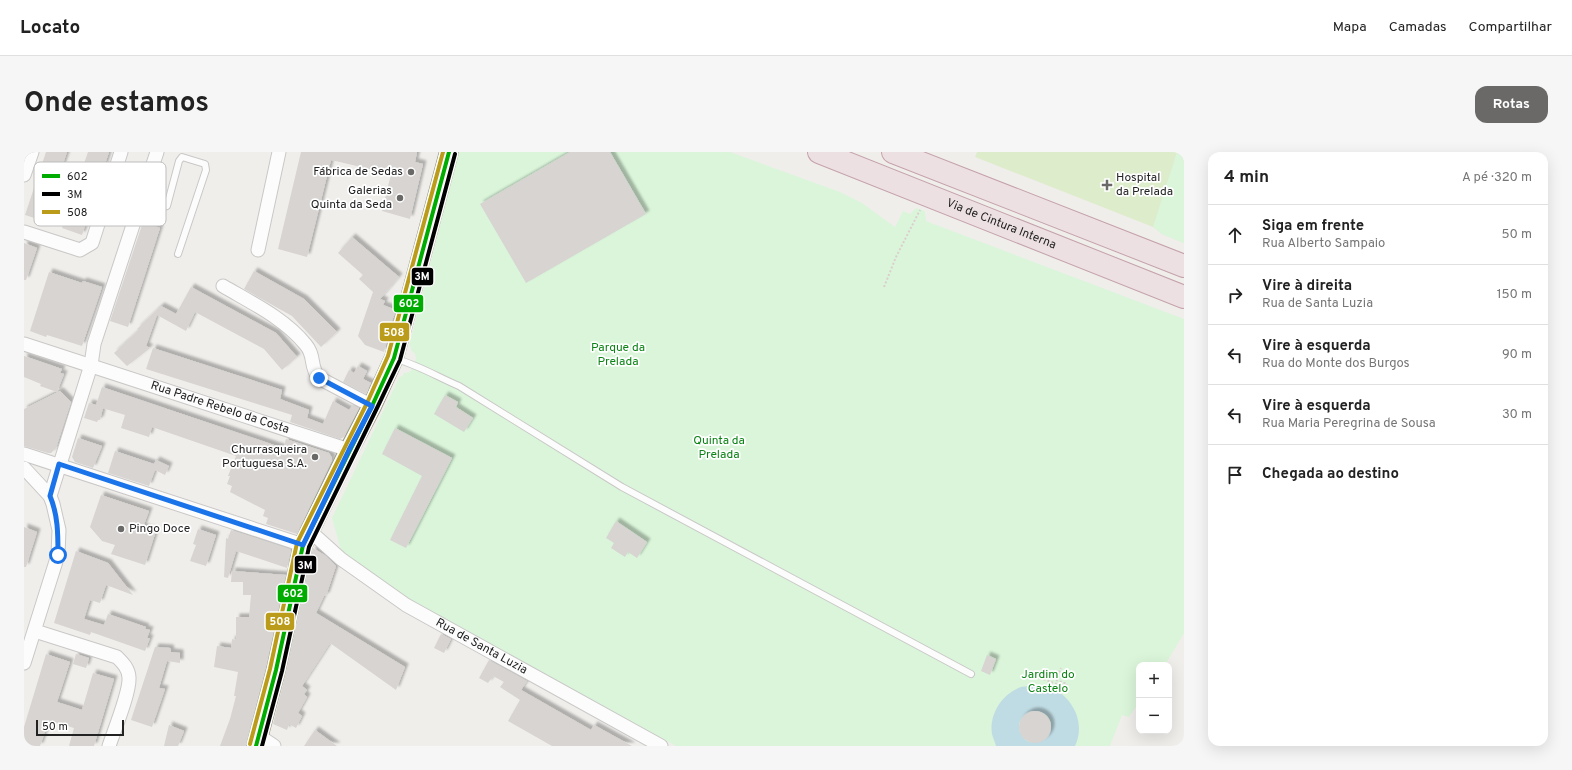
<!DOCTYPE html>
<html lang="pt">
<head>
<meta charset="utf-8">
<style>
	body { margin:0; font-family:Overpass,sans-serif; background:#f6f6f6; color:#222 }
	.controls { position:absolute; right:12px; bottom:12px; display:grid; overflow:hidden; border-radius:8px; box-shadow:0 4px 16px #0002 }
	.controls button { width:36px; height:36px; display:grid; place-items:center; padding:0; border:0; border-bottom:1px solid #e0e0e0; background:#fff; color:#222; font:20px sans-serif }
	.scale { position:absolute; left:12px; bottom:10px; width:88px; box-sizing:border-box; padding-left:4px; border:2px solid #222; border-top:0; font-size:11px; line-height:14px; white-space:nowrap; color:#222; -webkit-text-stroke:3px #fff; paint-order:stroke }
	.stop { position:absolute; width:12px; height:12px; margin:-9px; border:3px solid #1a73e8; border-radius:50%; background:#fff }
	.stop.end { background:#1a73e8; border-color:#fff; box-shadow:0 1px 4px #0008 }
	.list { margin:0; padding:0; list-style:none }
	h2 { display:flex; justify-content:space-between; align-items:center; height:52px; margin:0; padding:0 16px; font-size:17px }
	h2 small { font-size:13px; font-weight:400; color:#767676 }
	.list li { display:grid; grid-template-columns:26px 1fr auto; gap:12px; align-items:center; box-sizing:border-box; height:60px; padding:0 16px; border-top:1px solid #e0e0e0 }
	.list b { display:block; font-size:15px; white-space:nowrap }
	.list p { margin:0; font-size:13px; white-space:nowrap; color:#767676 }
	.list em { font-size:13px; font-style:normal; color:#767676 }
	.icon { flex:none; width:22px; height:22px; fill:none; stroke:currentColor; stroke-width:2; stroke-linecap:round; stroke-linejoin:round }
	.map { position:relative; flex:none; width:1160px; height:594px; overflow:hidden; border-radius:12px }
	header { display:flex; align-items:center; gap:24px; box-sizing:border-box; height:56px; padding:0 20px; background:#fff; border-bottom:1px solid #e0e0e0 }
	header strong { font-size:19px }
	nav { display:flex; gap:22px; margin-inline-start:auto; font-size:14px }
	.intro { display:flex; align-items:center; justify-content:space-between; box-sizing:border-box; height:96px; padding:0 24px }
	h1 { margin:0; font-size:28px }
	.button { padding:10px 18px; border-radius:12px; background:#6a6968; color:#fff; font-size:14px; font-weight:700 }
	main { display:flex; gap:24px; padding:0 24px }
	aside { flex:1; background:#fff; border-radius:12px; box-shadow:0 4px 16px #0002 }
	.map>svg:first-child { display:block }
	.grass { fill:#ddeccb }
	.park { fill:#daf5da }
	.water { fill:#bfdbe3; fill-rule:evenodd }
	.building { fill:#d7d4d2; filter:url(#shadow) }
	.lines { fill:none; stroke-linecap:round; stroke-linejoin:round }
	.service-casing { stroke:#c9c8c7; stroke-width:8 }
	.minor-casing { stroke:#c9c8c7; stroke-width:15 }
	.secondary-casing { stroke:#999a82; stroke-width:20 }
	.motorway-casing { stroke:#c5a2ac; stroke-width:24 }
	.path { stroke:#dccecd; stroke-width:2; stroke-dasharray:2 2; stroke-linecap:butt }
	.service { stroke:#fdfcfc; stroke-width:6 }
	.minor { stroke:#fdfcfc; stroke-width:13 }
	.secondary { stroke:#f4f4ed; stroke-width:18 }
	.motorway { stroke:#ece0e2; stroke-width:22 }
	.bus-1-casing { stroke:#fff; stroke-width:7 }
	.bus-2-casing { stroke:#fff; stroke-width:7 }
	.bus-3-casing { stroke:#fff; stroke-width:7 }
	.bus-1 { stroke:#00ac00; stroke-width:4 }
	.bus-2 { stroke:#000; stroke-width:4 }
	.bus-3 { stroke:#bb9c1a; stroke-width:4 }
	.route { stroke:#1a73e8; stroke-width:5 }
	.poi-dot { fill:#6a6968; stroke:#fff; stroke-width:1.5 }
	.labels { text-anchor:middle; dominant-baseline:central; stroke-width:3.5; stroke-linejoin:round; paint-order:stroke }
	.poi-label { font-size:12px; fill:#222; stroke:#fff; text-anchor:end }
	.street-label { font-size:12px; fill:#222; stroke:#fff }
	.park-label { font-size:12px; fill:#0c8416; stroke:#fff }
	.key { fill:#fff; stroke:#bdbdbd; stroke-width:1 }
	.key-label { font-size:11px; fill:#222 }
	.line-badge { stroke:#fff; stroke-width:1.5 }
	.badge-label { font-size:11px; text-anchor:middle; font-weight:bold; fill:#fff }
</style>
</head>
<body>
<header>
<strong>Locato</strong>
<nav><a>Mapa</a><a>Camadas</a><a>Compartilhar</a></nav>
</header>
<div class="intro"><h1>Onde estamos</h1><a class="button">Rotas</a></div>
<main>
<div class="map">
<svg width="1160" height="594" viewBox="0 0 1160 594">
	<defs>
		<filter id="shadow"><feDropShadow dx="3.5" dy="-3.5" stdDeviation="1" flood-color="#0004"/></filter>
	</defs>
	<rect width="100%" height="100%" fill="#f0eeeb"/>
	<!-- grass -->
	<polygon class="grass" points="953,0 1160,0 1160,91 1138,82 1129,75 951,5"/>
	<!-- park -->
	<g class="park">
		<polygon points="435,0 706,0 816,40 838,51 871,75 879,59 886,62 892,56 901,59 902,69 1160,167 1160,481 1141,513 1115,513 1115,550 1105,565 1098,563 1086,594 652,594 386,451 319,405 308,366 376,224 378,225 380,221 386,220 392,207 391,202 387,198 387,195 385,194"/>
		<polygon points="1153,0 1160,0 1160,91 1138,82 1129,75"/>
	</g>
	<!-- water -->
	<path class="water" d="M 1012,533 C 1017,534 1023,534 1028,536 C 1049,546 1062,571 1051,594 L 972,594 C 971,590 969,586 968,582 C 965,562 978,542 997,535 C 1002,534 1007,534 1012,533 ZM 1010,559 C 1037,560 1028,594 1006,590 C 1002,589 999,586 997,582 C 991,571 999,562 1010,559 Z"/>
	<!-- building -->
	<g class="building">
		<polygon points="22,0 43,0 20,69 1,63"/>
		<polygon points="64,0 85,0 58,83 38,76"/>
		<polygon points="277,0 393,0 391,10 399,12 386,67 358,59 367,22 307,8 283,105 254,97"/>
		<polygon points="546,0 586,0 622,62 502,131 456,52"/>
		<polygon points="119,70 136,76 104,175 86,169"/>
		<polygon points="328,85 375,125 356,147 361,149 359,153 372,158 362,185 364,185 360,200 341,193 334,184 349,140 335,127 339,123 314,101"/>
		<polygon points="0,91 13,96 2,128 0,128"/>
		<polygon points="230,119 280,147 313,180 297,195 268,164 220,137"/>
		<polygon points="25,120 58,131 59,129 78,135 58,194 23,183 22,185 6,179"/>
		<polygon points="167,135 252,181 273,205 258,218 240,197 171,160 162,179 133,163 122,194 126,196 103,214 90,201 115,178 113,177 137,154 152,162"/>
		<polygon points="129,196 258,238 256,247 285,258 283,266 299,272 309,249 325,258 329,253 335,256 320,285 316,287 266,270 268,263 122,217"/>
		<polygon points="0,204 38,217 36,221 40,222 33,240 16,234 17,232 0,225"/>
		<polygon points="334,214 343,219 339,227 347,231 342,242 319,230 325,218 330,221"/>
		<polygon points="78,235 259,296 262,287 305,301 308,306 307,310 273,382 242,372 244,366 239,364 241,358 206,340 208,334 203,332 206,324 204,324 212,304 128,275 125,285 97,276 101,263 78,256 79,256 76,268 74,268 73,270 60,266 65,251 72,253"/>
		<polygon points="36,239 47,250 32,296 27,301 24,301 0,294 0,257"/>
		<polygon points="421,243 434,250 432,255 449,266 440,280 410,262"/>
		<polygon points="371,276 428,306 382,396 366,388 398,324 358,302"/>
		<polygon points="54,286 78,294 69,316 51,310 48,305"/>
		<polygon points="91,299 130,312 132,308 145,314 141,323 131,318 125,334 84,321"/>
		<polygon points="77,343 125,359 119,375 132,379 121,413 87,402 91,393 78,389 66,375"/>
		<polygon points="592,369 623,390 613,406 604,400 601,405 587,396 590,391 582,386"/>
		<polygon points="0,375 13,380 2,415 0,415"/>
		<polygon points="174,377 192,383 182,414 166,409 172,393 169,392"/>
		<polygon points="207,378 266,397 267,399 263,416 212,399 204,426 200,425 202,386 204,387"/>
		<polygon points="289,396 302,404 312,414 302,444 300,444 292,461 381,515 372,538 306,491 278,534 283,538 280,542 283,545 274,561 278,564 272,576 265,572 263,578 249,572 262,520"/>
		<polygon points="52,399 84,411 109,443 82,433 76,451 66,448 60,467 80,473 84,462 122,475 121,477 126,478 123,486 126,486 121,499 67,480 66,483 30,471"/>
		<polygon points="208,419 262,423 242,516 222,594 196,594 206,567 212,544 210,544 214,520 190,515 193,494 207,496 208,487 212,488 212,465 225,465 227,443 219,443 219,430 207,430"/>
		<polygon points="417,482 427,487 420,501 410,496"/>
		<polygon points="131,495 146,496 147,500 156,501 156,511 143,509 135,536 141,537 128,575 107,568"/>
		<polygon points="22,502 46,510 33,550 58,558 69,521 90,527 70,594 45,594 50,576 27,569 24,578 22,577 16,594 0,594 0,575"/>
		<polygon points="52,502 65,506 62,516 49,512"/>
		<polygon points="963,503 972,507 966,523 957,519"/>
		<polygon points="465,508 503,529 497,538 567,578 570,573 608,594 528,594 484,569 496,548 476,535 480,530 469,524 464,531 455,526"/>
		<circle cx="1011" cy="575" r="16"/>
		<polygon points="145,573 160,579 154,594 140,594"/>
		<polygon points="291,578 313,594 280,594"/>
	</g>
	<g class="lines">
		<defs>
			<g id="service">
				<polyline points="117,50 138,56 143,54 155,9 158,5 181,12 182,18 154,102"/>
				<path d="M 372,207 C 394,213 414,225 435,234 L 598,335 L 947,522"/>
			</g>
			<g id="minor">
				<polyline points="0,23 8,0"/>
				<polyline points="0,80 56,98 68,91 97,0"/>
				<polyline points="234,98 255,0"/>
				<path d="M 199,134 C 228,151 260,166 282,193 C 292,205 285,214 295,226 L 348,254"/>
				<path id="s1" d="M 0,192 L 325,298"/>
				<polyline points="0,302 279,393"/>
				<polyline points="0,316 26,344 29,352 35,378 34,403 0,511"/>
				<polyline points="26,344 67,213 70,192 133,0"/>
				<path id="s2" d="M 287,380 L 317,407 L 382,453 L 637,594"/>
				<path d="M 11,479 L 93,505 C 99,511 105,517 105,526 C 106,540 90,579 85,594"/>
				<polyline points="235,584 250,594"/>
			</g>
			<polyline id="secondary" points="232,594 252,518 279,393 325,298 348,254 370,206 425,0"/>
			<g id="motorway">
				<path id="s3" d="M 795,0 L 1160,145"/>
				<polyline points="869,0 1160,114"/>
			</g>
		</defs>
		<!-- service casing -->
		<use href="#service" class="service-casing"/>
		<!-- minor casing -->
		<use href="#minor" class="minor-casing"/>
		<!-- secondary casing -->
		<use href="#secondary" class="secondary-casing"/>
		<!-- motorway casing -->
		<use href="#motorway" class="motorway-casing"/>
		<!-- path -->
		<g class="path">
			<polyline points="860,135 872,105 896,58"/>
			<polyline points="1032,528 1043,532 1041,535 1019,527 1020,523 1032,528 1037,516"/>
		</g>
		<!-- service -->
		<use href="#service" class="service"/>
		<!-- minor -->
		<use href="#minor" class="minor"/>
		<!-- secondary -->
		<use href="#secondary" class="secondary"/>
		<!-- motorway -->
		<use href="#motorway" class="motorway"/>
		<defs>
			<polyline id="bus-1" points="232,594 252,518 279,393 348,254 370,206 425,0"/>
			<polyline id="bus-2" points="238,594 258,519 285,395 353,256 376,208 431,2"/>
			<polyline id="bus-3" points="226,592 246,517 273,391 343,251 364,204 419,0"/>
		</defs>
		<!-- bus-1 casing -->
		<use href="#bus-1" class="bus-1-casing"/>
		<!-- bus-2 casing -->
		<use href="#bus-2" class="bus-2-casing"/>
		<!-- bus-3 casing -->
		<use href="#bus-3" class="bus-3-casing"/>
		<!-- bus-1 -->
		<use href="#bus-1" class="bus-1"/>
		<!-- bus-2 -->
		<use href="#bus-2" class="bus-2"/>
		<!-- bus-3 -->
		<use href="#bus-3" class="bus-3"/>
	</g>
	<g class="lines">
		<!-- route -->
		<path class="route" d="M 34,403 C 34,382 34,363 26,344 L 35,312 L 279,393 L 325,298 L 348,254 L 295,226"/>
	</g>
	<!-- markers -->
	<g class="poi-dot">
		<circle cx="387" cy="20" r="4"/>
		<path d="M1081 27h4v4h4v4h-4v4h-4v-4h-4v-4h4z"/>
		<circle cx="376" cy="46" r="4"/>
		<circle cx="291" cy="305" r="4"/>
		<circle cx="97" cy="377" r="4"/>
	</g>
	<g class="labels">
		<!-- poi labels -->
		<g class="poi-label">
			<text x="379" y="20">Fábrica de Sedas</text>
			<text x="1092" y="26" text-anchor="start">Hospital<tspan x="1092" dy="14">da Prelada</tspan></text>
			<text x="368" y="39">Galerias<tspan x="368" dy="14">Quinta da Seda</tspan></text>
			<text x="283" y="298">Churrasqueira<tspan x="283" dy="14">Portuguesa S.A.</tspan></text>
			<text x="105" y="377" text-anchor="start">Pingo Doce</text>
		</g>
		<!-- street labels -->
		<g class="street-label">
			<text stroke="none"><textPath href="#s3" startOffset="196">Via de Cintura Interna</textPath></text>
			<text stroke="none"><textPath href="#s1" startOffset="206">Rua Padre Rebelo da Costa</textPath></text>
			<text stroke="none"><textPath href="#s2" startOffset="206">Rua de Santa Luzia</textPath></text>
		</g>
		<!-- park labels -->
		<g class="park-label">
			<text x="594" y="196">Parque da<tspan x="594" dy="14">Prelada</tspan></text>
			<text x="695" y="289">Quinta da<tspan x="695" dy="14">Prelada</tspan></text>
			<text x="1024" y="523">Jardim do<tspan x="1024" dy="14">Castelo</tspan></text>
		</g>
	</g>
	<!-- legend -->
	<rect x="10" y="10" width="132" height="64" rx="6" class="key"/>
	<rect x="18" y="22" width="18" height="4" fill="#00ac00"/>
	<rect x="18" y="40" width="18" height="4" fill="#000"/>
	<rect x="18" y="58" width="18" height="4" fill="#bb9c1a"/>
	<g class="key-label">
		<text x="43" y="28">602</text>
		<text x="43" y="46">3M</text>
		<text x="43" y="64">508</text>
	</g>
	<g class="line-badge">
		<rect x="387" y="115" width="23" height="19" rx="4" fill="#000"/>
		<rect x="369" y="142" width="31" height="19" rx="4" fill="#00ac00"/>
		<rect x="355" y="170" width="31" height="20" rx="4" fill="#bb9c1a"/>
		<rect x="270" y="403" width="23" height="19" rx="4" fill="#000"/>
		<rect x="253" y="432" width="31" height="19" rx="4" fill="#00ac00"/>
		<rect x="241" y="460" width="30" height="19" rx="4" fill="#bb9c1a"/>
	</g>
	<g class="badge-label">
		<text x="398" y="128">3M</text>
		<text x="385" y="155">602</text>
		<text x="370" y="184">508</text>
		<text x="281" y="417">3M</text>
		<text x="269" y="445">602</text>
		<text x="256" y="473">508</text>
	</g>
</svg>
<div class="controls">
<button>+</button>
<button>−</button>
</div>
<div class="scale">50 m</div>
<div class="stop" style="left:34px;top:403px"></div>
<div class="stop end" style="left:295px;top:226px"></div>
</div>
<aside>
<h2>4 min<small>A pé · 320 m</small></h2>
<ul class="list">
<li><svg class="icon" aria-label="ahead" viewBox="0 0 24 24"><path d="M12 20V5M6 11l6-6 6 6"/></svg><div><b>Siga em frente</b><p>Rua Alberto Sampaio</p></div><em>50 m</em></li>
<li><svg class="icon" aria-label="right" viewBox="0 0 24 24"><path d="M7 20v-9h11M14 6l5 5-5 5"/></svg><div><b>Vire à direita</b><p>Rua de Santa Luzia</p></div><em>150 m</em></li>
<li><svg class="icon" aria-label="left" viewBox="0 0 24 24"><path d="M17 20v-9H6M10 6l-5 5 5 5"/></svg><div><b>Vire à esquerda</b><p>Rua do Monte dos Burgos</p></div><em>90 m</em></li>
<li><svg class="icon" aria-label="left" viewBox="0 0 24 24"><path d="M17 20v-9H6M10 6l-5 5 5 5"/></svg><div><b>Vire à esquerda</b><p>Rua Maria Peregrina de Sousa</p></div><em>30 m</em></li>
<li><svg class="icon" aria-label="arrive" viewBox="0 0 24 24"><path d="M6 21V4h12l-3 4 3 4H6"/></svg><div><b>Chegada ao destino</b></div></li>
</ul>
</aside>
</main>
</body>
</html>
